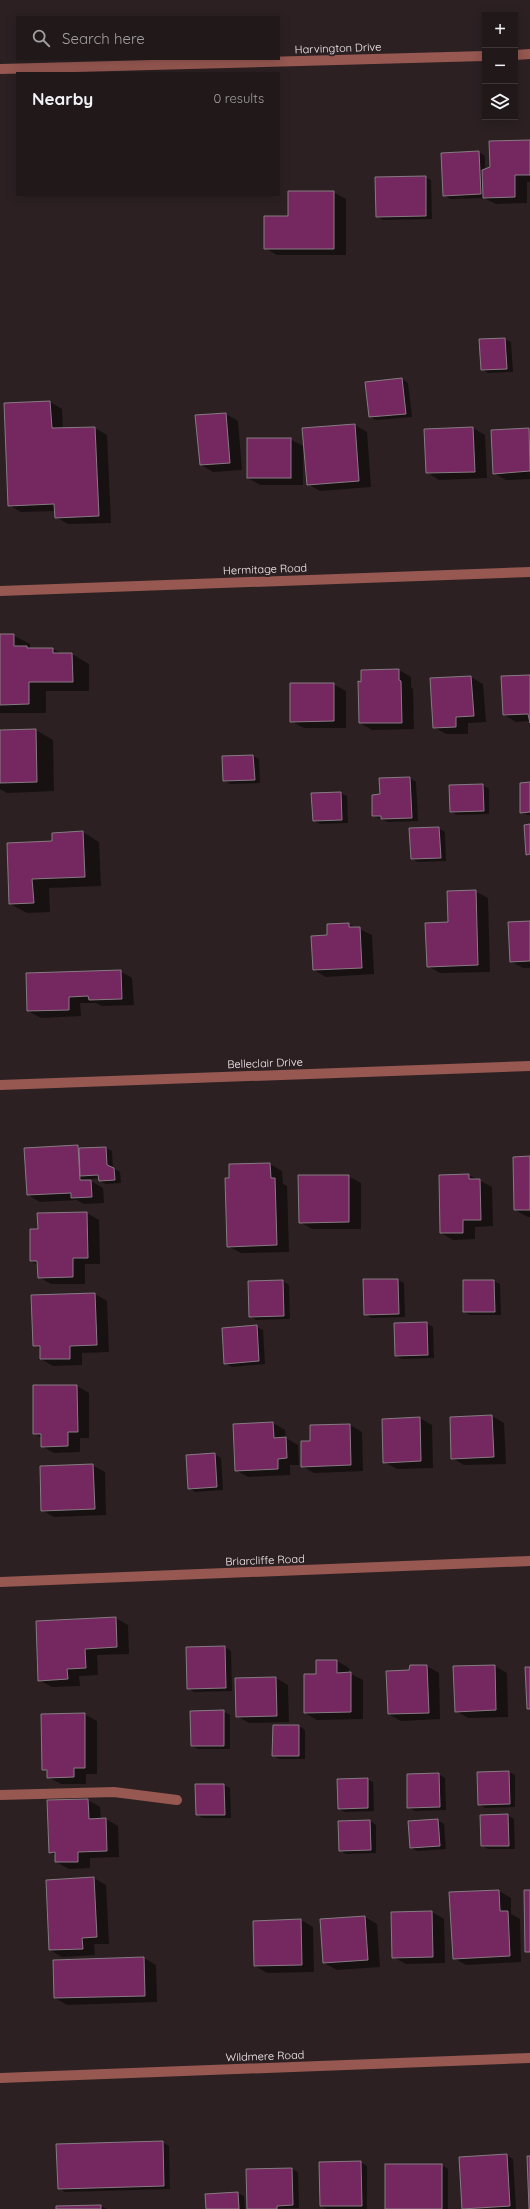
<!DOCTYPE html>
<html lang="en">
<head>
<meta charset="utf-8">
<style>
	body { margin:0; font-family:Quicksand,sans-serif; background:#292123; color:#f1f3f6 }
	.controls { position:absolute; right:12px; top:12px; display:grid; overflow:hidden; border-radius:0px; box-shadow:0 2px 10px #0003 }
	.controls button { width:36px; height:36px; display:grid; place-items:center; padding:0; border:0; border-bottom:1px solid #3e3739; background:#21181a; color:#f1f3f6; font:20px sans-serif }
	.list { margin:0; padding:0; list-style:none }
	h2 { display:flex; justify-content:space-between; align-items:center; height:52px; margin:0; padding:0 16px; font-size:17px }
	h2 small { font-size:13px; font-weight:400; color:#a2a0a2 }
	.icon { flex:none; width:22px; height:22px; fill:none; stroke:currentColor; stroke-width:2; stroke-linecap:round; stroke-linejoin:round }
	.map { position:relative; flex:none; width:530px; height:2209px; overflow:hidden }
	.search { position:absolute; background:#21181a; box-shadow:0 2px 10px #0003; left:16px; top:16px; width:264px; height:44px; display:flex; align-items:center; gap:10px; box-sizing:border-box; padding:0 14px; border-radius:0px; color:#a2a0a2; font-size:15px }
	.panel { position:absolute; background:#21181a; box-shadow:0 2px 10px #0003; left:16px; top:72px; width:264px; height:124px; border-radius:0px }
	.map>svg:first-child { display:block }
	.shadow { fill:#0007 }
	.building { fill:#752860; stroke:#877a82 }
	.lines { fill:none; stroke-linecap:round; stroke-linejoin:round }
	.lane { stroke:#965851; stroke-width:10 }
	.street { stroke:#965851; stroke-width:10 }
	.labels { text-anchor:middle; dominant-baseline:central; stroke-width:4; stroke-linejoin:round; paint-order:stroke }
	.street-label { font-size:11px; fill:#f8f0f2; stroke:#2c2023 }
</style>
</head>
<body>
<div class="map">
<svg width="530" height="2209" viewBox="0 0 530 2209">
	<rect width="100%" height="100%" fill="#2c2023"/>
	<!-- shadow -->
	<g class="shadow">
		<polygon points="530,141 530,182 527,182 527,203 496,204 484,198 450,199 444,195 479,152 485,156 485,170"/>
		<polygon points="425,177 431,180 432,219 383,220 377,216"/>
		<polygon points="333,192 346,199 346,255 277,255 265,248 289,217"/>
		<polygon points="505,339 511,342 513,372 488,373 482,369 480,340"/>
		<polygon points="402,379 408,383 412,417 376,420 370,417"/>
		<polygon points="50,402 62,409 63,429 95,428 107,435 111,523 68,524 56,517 55,511 21,512 9,505 5,404"/>
		<polygon points="226,414 238,421 242,470 213,472 201,465 197,416"/>
		<polygon points="355,425 367,432 371,487 320,491 308,484"/>
		<polygon points="473,428 485,435 487,478 439,480 427,472 425,430"/>
		<polygon points="529,429 530,479 506,480 494,473 492,431"/>
		<polygon points="290,439 303,446 303,485 260,485 248,478"/>
		<polygon points="0,635 13,635 30,644 30,649 53,649 62,654 72,654 89,664 89,691 46,691 46,713 0,713"/>
		<polygon points="399,670 411,677 411,687 413,689 414,729 372,730 360,723"/>
		<polygon points="530,676 530,723 530,721 516,722 504,715"/>
		<polygon points="471,677 483,684 486,722 468,723 468,734 446,734 434,727 431,679"/>
		<polygon points="333,684 346,691 346,728 304,728 291,721"/>
		<polygon points="36,730 53,740 54,791 7,793 0,789 0,731"/>
		<polygon points="253,756 259,759 260,783 230,784 224,780 223,757"/>
		<polygon points="410,778 416,782 418,821 388,822 373,816 381,795 380,779"/>
		<polygon points="530,783 530,815 528,815 521,812"/>
		<polygon points="483,785 489,789 489,814 457,815 451,811"/>
		<polygon points="341,793 347,796 348,823 320,824 314,821"/>
		<polygon points="438,828 445,832 446,861 418,862 412,859"/>
		<polygon points="83,832 99,842 101,886 49,888 50,912 27,913 10,904 53,842"/>
		<polygon points="475,891 488,898 490,972 440,973 428,966 449,923"/>
		<polygon points="530,922 530,968 523,968 510,961"/>
		<polygon points="349,924 372,935 374,974 326,977 314,970 328,936"/>
		<polygon points="120,971 132,978 134,1005 102,1006 96,1003 80,1003 81,1016 41,1018 28,1011"/>
		<polygon points="78,1146 83,1149 106,1148 112,1151 113,1168 120,1172 121,1183 106,1184 100,1181 99,1178 91,1179 91,1181 103,1188 104,1203 84,1204 77,1200 40,1202 28,1195"/>
		<polygon points="530,1157 530,1217 528,1217 515,1210"/>
		<polygon points="270,1164 282,1171 283,1184 287,1186 289,1252 241,1253 228,1246 230,1165"/>
		<polygon points="469,1175 492,1187 493,1226 475,1227 475,1239 453,1240 441,1233"/>
		<polygon points="348,1176 361,1183 361,1229 312,1229 300,1222"/>
		<polygon points="87,1213 99,1220 100,1264 85,1264 85,1284 51,1284 39,1277 38,1265 31,1261 39,1230"/>
		<polygon points="364,1280 398,1280 404,1283 405,1317 371,1318 365,1314"/>
		<polygon points="283,1281 289,1285 290,1319 256,1320 250,1316"/>
		<polygon points="464,1281 494,1281 500,1284 501,1315 470,1315 464,1312"/>
		<polygon points="95,1294 107,1301 109,1352 82,1353 82,1365 53,1366 41,1359 41,1349 34,1346"/>
		<polygon points="426,1323 433,1327 434,1358 402,1359 396,1356"/>
		<polygon points="257,1327 263,1330 265,1364 232,1367 225,1363"/>
		<polygon points="77,1386 89,1393 89,1438 80,1438 80,1452 54,1453 42,1446 42,1438 34,1434"/>
		<polygon points="492,1416 504,1423 506,1464 464,1465 452,1458"/>
		<polygon points="420,1418 432,1425 433,1468 397,1469 384,1462"/>
		<polygon points="273,1423 285,1430 286,1438 298,1445 299,1465 290,1465 290,1475 248,1477 236,1470 234,1425"/>
		<polygon points="350,1425 362,1432 363,1471 314,1473 302,1466 311,1442"/>
		<polygon points="215,1454 221,1458 223,1490 195,1492 189,1488"/>
		<polygon points="92,1465 105,1472 106,1515 54,1517 42,1510"/>
		<polygon points="116,1618 128,1625 129,1654 97,1655 98,1675 79,1676 80,1686 52,1687 39,1680"/>
		<polygon points="225,1647 231,1651 232,1691 194,1692 188,1688"/>
		<polygon points="337,1661 349,1668 349,1673 363,1680 363,1719 317,1720 305,1713 317,1675"/>
		<polygon points="427,1666 439,1673 440,1719 401,1721 388,1714"/>
		<polygon points="495,1666 507,1673 508,1717 468,1718 456,1711"/>
		<polygon points="276,1678 288,1685 289,1722 249,1723 237,1716"/>
		<polygon points="223,1711 230,1715 230,1749 198,1749 192,1746"/>
		<polygon points="84,1714 97,1721 97,1774 86,1774 86,1784 61,1784 48,1777 48,1772 43,1769"/>
		<polygon points="274,1726 299,1726 305,1730 305,1759 279,1759 273,1755"/>
		<polygon points="509,1772 515,1775 515,1807 485,1808 479,1804"/>
		<polygon points="439,1774 445,1778 446,1810 415,1811 408,1807"/>
		<polygon points="367,1779 373,1782 374,1811 345,1812 339,1809"/>
		<polygon points="196,1785 224,1785 230,1788 231,1818 203,1818 197,1815"/>
		<polygon points="88,1800 100,1807 101,1820 106,1819 118,1826 119,1857 90,1858 90,1868 69,1869 56,1862 56,1856 50,1852"/>
		<polygon points="507,1815 514,1819 515,1849 488,1849 482,1846"/>
		<polygon points="438,1820 444,1824 446,1849 417,1851 411,1848"/>
		<polygon points="370,1821 376,1825 376,1853 346,1854 340,1850"/>
		<polygon points="94,1878 106,1885 109,1944 94,1944 95,1955 62,1957 50,1950"/>
		<polygon points="499,1891 511,1898 511,1914 520,1919 521,1962 466,1965 454,1958"/>
		<polygon points="432,1912 444,1919 445,1963 406,1964 393,1957 392,1913"/>
		<polygon points="365,1917 377,1924 380,1967 337,1970 324,1963"/>
		<polygon points="301,1920 313,1927 314,1972 267,1973 255,1966"/>
		<polygon points="144,1958 156,1965 157,2002 67,2005 55,1998"/>
		<polygon points="162,2142 169,2146 170,2189 65,2192 59,2188"/>
		<polygon points="507,2155 513,2159 516,2209 463,2208"/>
		<polygon points="361,2162 367,2166 367,2209 326,2209 321,2206"/>
		<polygon points="442,2165 448,2169 448,2209 386,2209"/>
		<polygon points="292,2169 298,2172 299,2208 248,2209"/>
		<polygon points="238,2193 244,2196 245,2209 207,2209"/>
		<polygon points="101,2206 107,2209 57,2209 57,2207"/>
	</g>
	<!-- building -->
	<g class="building">
		<polygon points="530,140 530,175 515,175 515,197 483,198 482,170 490,167 489,141"/>
		<polygon points="479,151 481,194 443,196 441,153"/>
		<polygon points="426,176 426,216 376,217 375,177"/>
		<polygon points="288,191 334,191 334,249 264,249 264,216 288,216"/>
		<polygon points="505,338 507,369 481,370 479,339"/>
		<polygon points="402,378 406,414 369,417 365,382"/>
		<polygon points="50,401 52,428 95,427 99,516 55,518 54,504 8,506 4,403"/>
		<polygon points="226,413 230,463 200,465 195,415"/>
		<polygon points="355,424 359,481 307,485 302,428"/>
		<polygon points="473,427 475,472 426,473 424,429"/>
		<polygon points="529,428 530,471 493,474 491,430"/>
		<rect x="247" y="438" width="44" height="40"/>
		<polygon points="0,634 14,634 14,646 27,646 27,648 53,648 53,653 72,653 73,682 29,682 29,704 0,705"/>
		<polygon points="399,669 399,680 401,681 402,723 359,723 358,681 361,682 361,670"/>
		<polygon points="530,675 530,723 528,714 503,715 501,676"/>
		<polygon points="471,676 474,716 456,717 456,727 433,728 430,678"/>
		<polygon points="290,683 334,683 334,721 290,722"/>
		<polygon points="36,729 37,782 0,783 0,730"/>
		<polygon points="253,755 255,780 223,781 222,756"/>
		<polygon points="410,777 412,818 381,819 381,816 372,816 372,795 380,794 379,778"/>
		<polygon points="530,782 530,812 520,813 520,783"/>
		<polygon points="483,784 484,811 450,812 449,785"/>
		<polygon points="341,792 342,820 313,821 311,793"/>
		<polygon points="530,824 530,854 526,855 524,825"/>
		<polygon points="439,827 441,858 411,859 409,828"/>
		<polygon points="83,831 85,877 32,879 34,903 9,904 7,843 52,841 52,833"/>
		<polygon points="476,890 478,965 427,967 425,923 448,922 447,891"/>
		<polygon points="530,921 530,961 510,962 508,922"/>
		<polygon points="349,923 349,927 360,927 362,968 313,970 311,936 327,935 327,924"/>
		<polygon points="121,970 122,999 89,1000 88,996 69,997 69,1010 27,1011 26,973"/>
		<polygon points="78,1145 80,1180 91,1180 92,1197 71,1198 71,1193 27,1195 24,1148"/>
		<polygon points="106,1147 107,1165 114,1168 115,1180 99,1181 98,1175 80,1176 79,1148"/>
		<polygon points="530,1156 530,1210 514,1210 513,1157"/>
		<polygon points="270,1163 271,1178 275,1178 277,1245 227,1247 225,1178 229,1178 229,1164"/>
		<polygon points="469,1174 469,1179 480,1179 481,1220 463,1220 463,1233 440,1233 439,1175"/>
		<polygon points="298,1175 349,1175 349,1222 299,1223"/>
		<polygon points="87,1212 88,1258 73,1258 73,1277 38,1278 37,1261 30,1261 30,1229 38,1229 37,1213"/>
		<polygon points="363,1279 398,1279 399,1314 364,1315"/>
		<polygon points="283,1280 284,1316 249,1317 248,1281"/>
		<polygon points="463,1280 494,1280 495,1312 463,1312"/>
		<polygon points="95,1293 97,1345 70,1346 70,1359 40,1359 40,1346 33,1346 31,1295"/>
		<polygon points="427,1322 428,1355 395,1356 394,1323"/>
		<polygon points="257,1325 259,1361 224,1364 222,1328"/>
		<polygon points="33,1385 77,1385 78,1432 68,1432 68,1446 41,1447 41,1434 33,1434"/>
		<polygon points="492,1415 494,1457 451,1459 450,1417"/>
		<polygon points="420,1417 421,1461 383,1463 382,1419"/>
		<polygon points="273,1422 274,1438 286,1437 287,1458 278,1459 278,1469 235,1471 233,1424"/>
		<polygon points="350,1424 351,1465 301,1467 301,1441 310,1441 310,1425"/>
		<polygon points="215,1453 217,1487 188,1489 186,1455"/>
		<polygon points="93,1464 95,1509 41,1511 40,1466"/>
		<polygon points="116,1617 117,1647 85,1649 86,1668 67,1669 68,1679 38,1681 36,1621"/>
		<polygon points="225,1646 226,1688 187,1689 186,1647"/>
		<polygon points="316,1660 337,1660 337,1673 351,1672 351,1712 304,1713 304,1674 316,1674"/>
		<polygon points="410,1665 427,1665 429,1713 388,1714 386,1671 409,1670"/>
		<polygon points="495,1665 496,1710 455,1712 453,1666"/>
		<polygon points="525,1667 530,1667 530,1709 527,1709"/>
		<polygon points="276,1677 277,1716 236,1717 235,1678"/>
		<polygon points="224,1710 224,1746 191,1746 190,1711"/>
		<polygon points="85,1713 85,1768 74,1768 74,1777 47,1778 47,1770 42,1770 41,1714"/>
		<polygon points="273,1725 299,1725 299,1756 272,1756"/>
		<polygon points="509,1771 510,1804 478,1805 477,1772"/>
		<polygon points="439,1773 440,1807 407,1808 407,1774"/>
		<polygon points="368,1778 368,1808 338,1809 337,1779"/>
		<polygon points="195,1784 224,1784 225,1815 196,1815"/>
		<polygon points="88,1799 89,1819 106,1818 107,1851 78,1852 78,1862 55,1862 55,1852 49,1853 47,1800"/>
		<polygon points="508,1814 509,1846 481,1846 480,1815"/>
		<polygon points="438,1819 440,1846 410,1848 408,1821"/>
		<polygon points="370,1820 371,1850 339,1851 338,1821"/>
		<polygon points="94,1877 97,1937 82,1938 83,1949 49,1950 46,1880"/>
		<polygon points="499,1890 500,1911 508,1911 510,1956 453,1959 449,1892"/>
		<polygon points="524,1890 530,1890 530,1952 525,1952"/>
		<polygon points="432,1911 433,1957 392,1958 391,1912"/>
		<polygon points="365,1916 368,1960 323,1963 320,1919"/>
		<polygon points="301,1919 302,1965 254,1966 253,1921"/>
		<polygon points="144,1957 145,1996 54,1998 53,1960"/>
		<polygon points="163,2141 164,2186 58,2189 56,2144"/>
		<polygon points="507,2154 510,2206 462,2209 459,2157"/>
		<polygon points="527,2156 530,2156 530,2209 529,2209"/>
		<polygon points="361,2161 362,2206 320,2206 319,2162"/>
		<rect x="385" y="2164" width="57" height="45"/>
		<polygon points="292,2168 293,2205 277,2206 277,2209 247,2209 246,2169"/>
		<polygon points="238,2192 239,2209 206,2209 205,2194"/>
		<polygon points="101,2205 101,2209 56,2209 56,2206"/>
	</g>
	<g class="lines">
		<!-- lane -->
		<polyline class="lane" points="0,1795 114,1792 177,1800"/>
		<!-- street -->
		<g class="street">
			<polyline points="515,55 530,54"/>
			<polyline points="0,69 485,56"/>
			<polyline points="0,591 530,572"/>
			<polyline points="0,1085 530,1066"/>
			<polyline points="0,1582 530,1561"/>
			<polyline points="0,2078 530,2058"/>
		</g>
	</g>
	<g class="labels">
		<!-- street labels -->
		<g class="street-label">
			<text transform="translate(338 48) rotate(-2)">Harvington Drive</text>
			<text transform="translate(265 569) rotate(-2)">Hermitage Road</text>
			<text transform="translate(265 1063) rotate(-2)">Belleclair Drive</text>
			<text transform="translate(265 1560) rotate(-2)">Briarcliffe Road</text>
			<text transform="translate(265 2056) rotate(-2)">Wildmere Road</text>
		</g>
	</g>
</svg>
<div class="controls">
<button>+</button>
<button>−</button>
<button><svg class="icon" aria-label="layers" viewBox="0 0 24 24"><path d="M12 4l9 5-9 5-9-5zM3 14l9 5 9-5"/></svg></button>
</div>
<div class="search"><svg class="icon" aria-label="search" viewBox="0 0 24 24"><circle cx="10" cy="10" r="6"/><path d="M15 15l6 6"/></svg>Search here</div>
<section class="panel">
<h2>Nearby<small>0 results</small></h2>
<ul class="list">
</ul>
</section>
</div>
</body>
</html>
